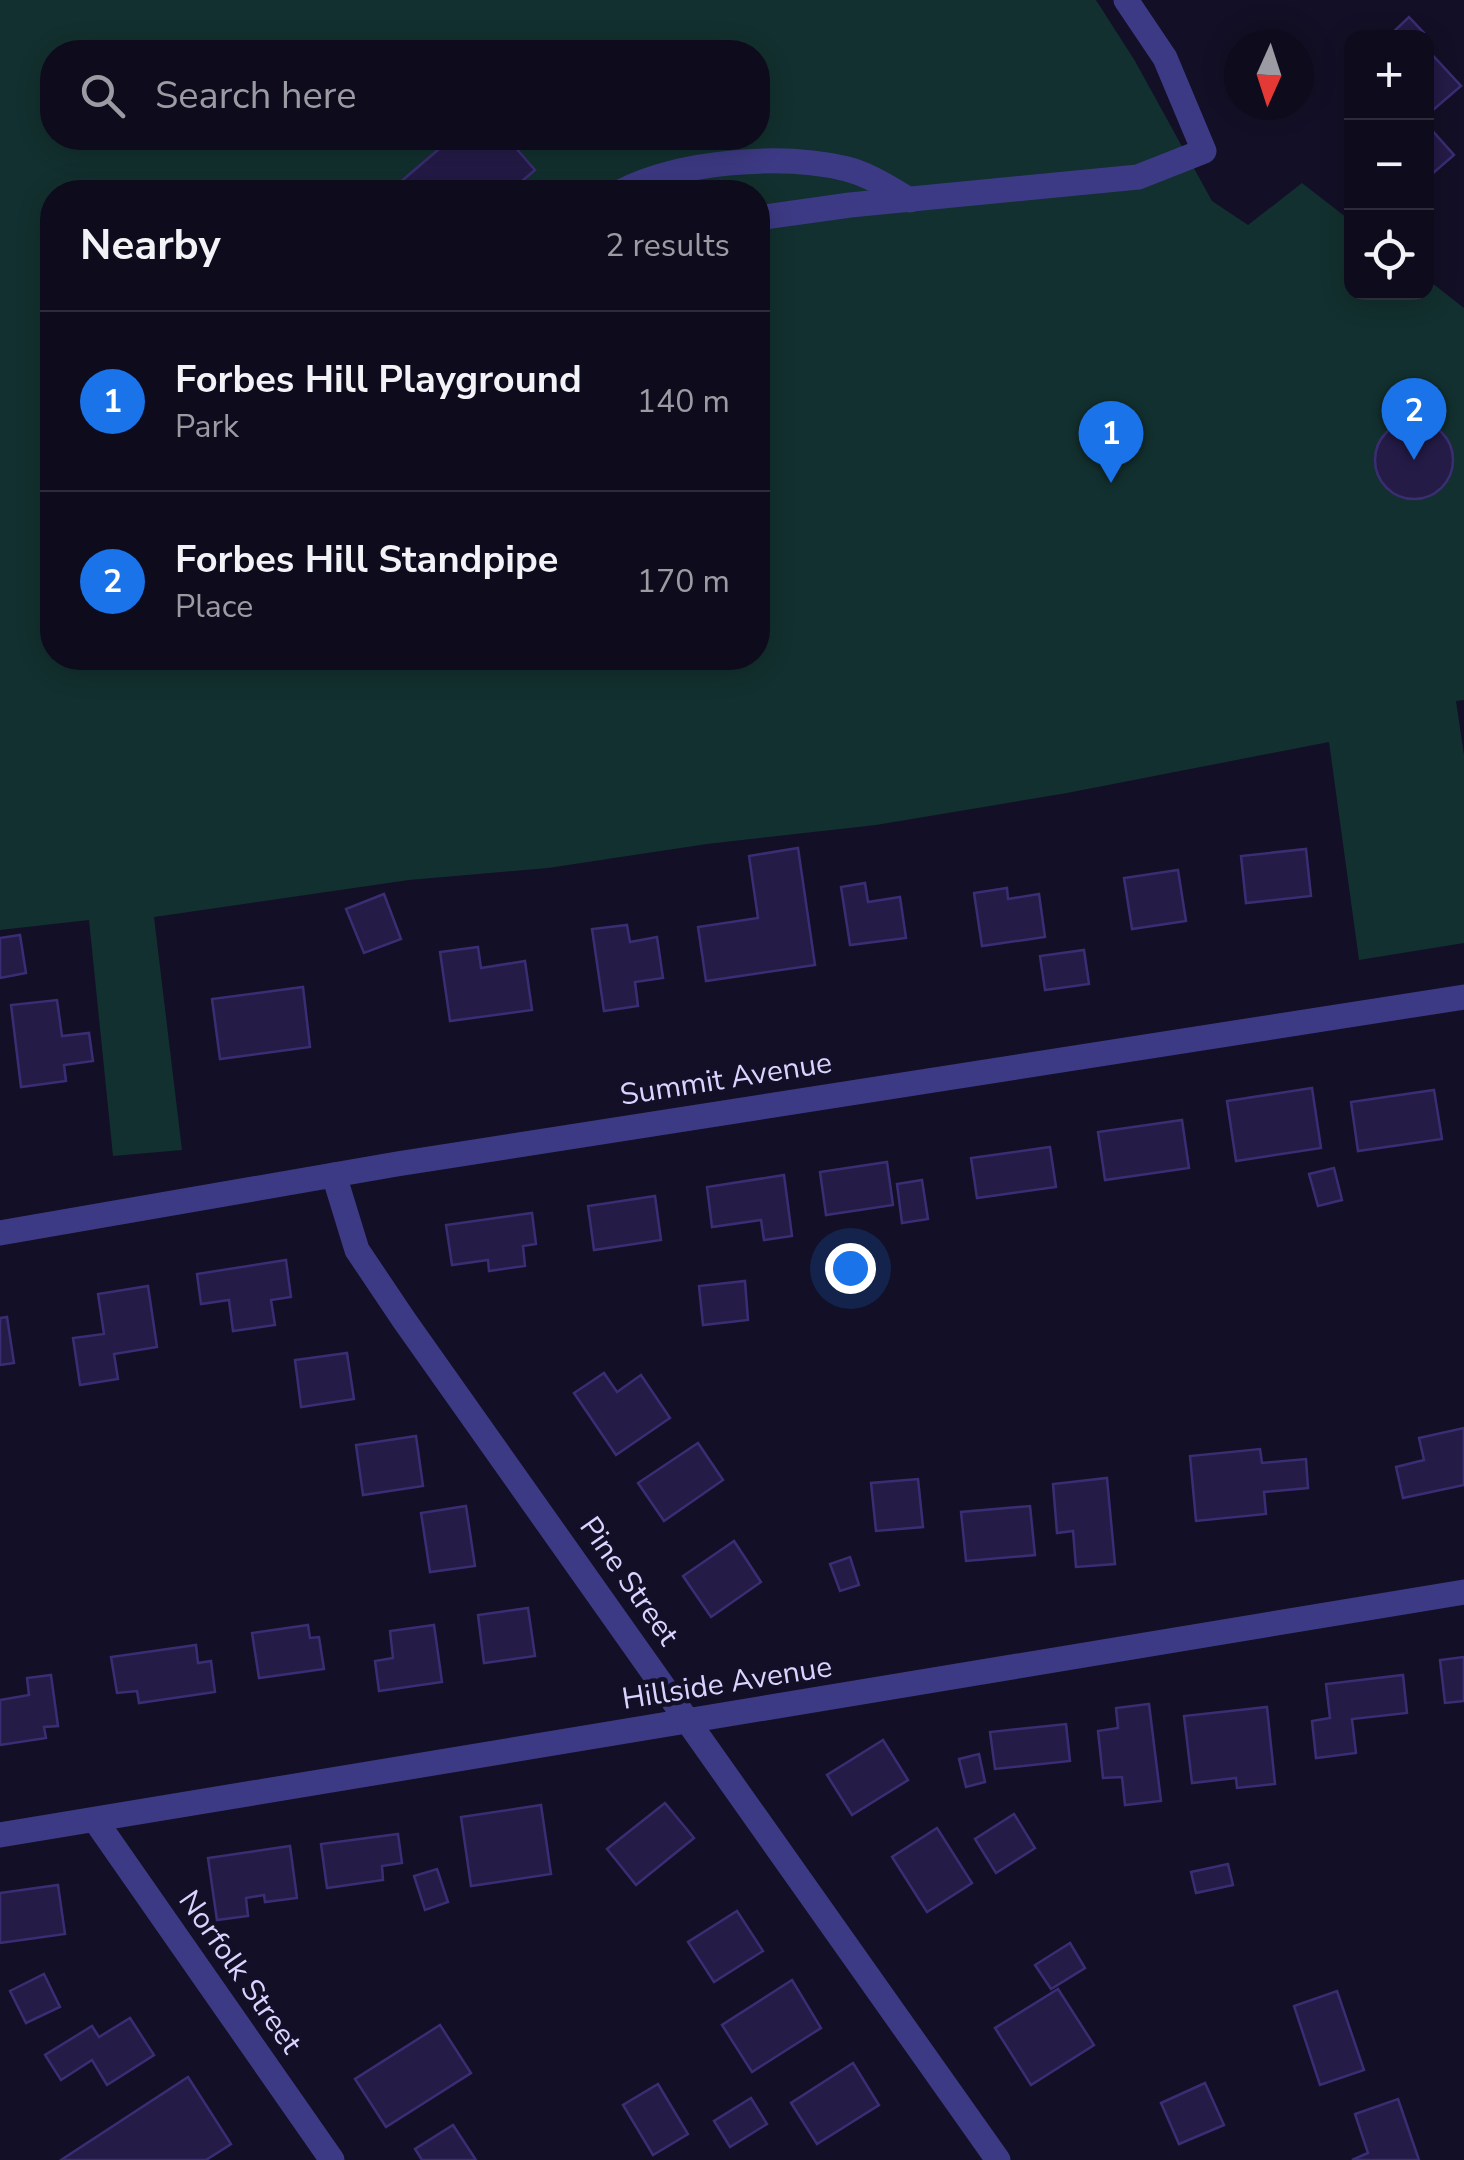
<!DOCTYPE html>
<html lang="en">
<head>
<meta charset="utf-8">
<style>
	body { margin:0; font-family:"Nunito Sans",sans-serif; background:#171425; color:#f1f3f6 }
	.controls { position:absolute; right:30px; top:30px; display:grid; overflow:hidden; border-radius:20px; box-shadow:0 5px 25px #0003 }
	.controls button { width:90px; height:90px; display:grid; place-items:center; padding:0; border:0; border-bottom:2px solid #2e2b3b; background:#0e0b1c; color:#f1f3f6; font:50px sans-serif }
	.compass { position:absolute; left:1224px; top:30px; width:90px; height:90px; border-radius:50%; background:#0e0b1c; box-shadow:0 5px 25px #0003; rotate:183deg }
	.you { position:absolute; left:850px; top:1268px; width:35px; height:35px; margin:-25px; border:8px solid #fff; border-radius:50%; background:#1a73e8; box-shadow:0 0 0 15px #1a73e833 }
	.badge { display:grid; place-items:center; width:65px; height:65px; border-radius:50%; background:#1a73e8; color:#fff; font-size:32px; font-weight:700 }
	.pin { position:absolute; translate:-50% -82px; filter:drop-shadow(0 2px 5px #0008) }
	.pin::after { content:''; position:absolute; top:52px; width:35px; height:30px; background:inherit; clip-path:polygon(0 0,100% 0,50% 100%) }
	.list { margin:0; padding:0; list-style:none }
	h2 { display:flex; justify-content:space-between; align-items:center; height:130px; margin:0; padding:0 40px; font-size:42px }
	h2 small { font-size:32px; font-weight:400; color:#9b9ba3 }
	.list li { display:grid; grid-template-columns:65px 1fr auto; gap:30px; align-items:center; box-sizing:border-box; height:180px; padding:0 40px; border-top:2px solid #2e2b3b }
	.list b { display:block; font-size:38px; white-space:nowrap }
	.list p { margin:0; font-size:32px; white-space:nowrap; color:#9b9ba3 }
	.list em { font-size:32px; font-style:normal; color:#9b9ba3 }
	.icon { flex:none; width:55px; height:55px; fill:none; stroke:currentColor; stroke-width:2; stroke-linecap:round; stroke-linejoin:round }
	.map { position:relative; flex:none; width:1464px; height:2160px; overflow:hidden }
	.search { position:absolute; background:#0e0b1c; box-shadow:0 5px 25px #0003; left:40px; top:40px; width:730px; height:110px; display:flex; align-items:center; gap:25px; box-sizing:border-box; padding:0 35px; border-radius:40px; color:#9b9ba3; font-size:38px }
	.panel { position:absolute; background:#0e0b1c; box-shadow:0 5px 25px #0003; left:40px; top:180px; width:730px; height:490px; border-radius:40px }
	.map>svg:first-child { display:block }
	.green { fill:#12302f; fill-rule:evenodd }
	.building { fill:#241b47; stroke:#3b2d73; stroke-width:2.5 }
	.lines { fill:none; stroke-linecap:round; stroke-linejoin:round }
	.minor { stroke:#3d3a85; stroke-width:25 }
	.labels { text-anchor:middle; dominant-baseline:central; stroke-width:9; stroke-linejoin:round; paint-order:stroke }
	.street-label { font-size:30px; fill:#d9d4ff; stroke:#130f26 }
</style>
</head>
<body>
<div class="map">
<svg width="1464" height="2160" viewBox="0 0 1464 2160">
	<rect width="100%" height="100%" fill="#130f26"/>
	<!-- green -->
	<path class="green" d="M 0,0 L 1096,0 L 1135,61 L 1212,201 L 1248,225 L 1302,183 L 1351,221 L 1352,292 L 1426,292 L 1427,279 L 1464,308 L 1464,700 L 1456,701 L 1464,755 L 1464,943 L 1359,960 L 1329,742 L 1067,793 L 876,825 L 707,844 L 548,868 L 409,880 L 154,917 L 182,1150 L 113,1156 L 89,920 L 0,930 ZM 52,52 L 758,52 L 758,138 L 52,138 ZM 52,192 L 758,192 L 758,658 L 52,658 Z"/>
	<!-- building -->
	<g class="building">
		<polygon points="1409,17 1424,33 1419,38 1387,38"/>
		<polygon points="1426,48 1461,86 1426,116"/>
		<polygon points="1430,128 1454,155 1432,174 1426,168 1426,131"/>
		<polygon points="452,138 507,138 535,170 509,192 405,192 398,184"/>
		<circle cx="1414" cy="460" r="39"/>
		<polygon points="798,848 815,965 706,981 698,927 758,918 749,856"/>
		<polygon points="1306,849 1311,896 1246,903 1241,856"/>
		<polygon points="1178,870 1186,921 1132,929 1124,878"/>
		<polygon points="865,883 868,902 900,897 906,938 850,945 841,887"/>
		<polygon points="1007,888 1008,899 1039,894 1045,937 982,946 974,893"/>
		<polygon points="384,894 401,939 364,953 346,909"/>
		<polygon points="627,925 630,942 657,937 663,978 635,982 638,1006 604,1011 592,929"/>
		<polygon points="20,935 26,973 0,978 0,938"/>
		<polygon points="478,947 481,968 525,961 532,1010 450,1021 440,952"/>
		<polygon points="1084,950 1089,984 1045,990 1040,956"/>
		<polygon points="303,987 310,1047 220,1059 212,999"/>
		<polygon points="57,1000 62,1036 89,1033 93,1061 64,1065 66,1081 21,1087 11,1005"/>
		<polygon points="1312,1088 1321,1148 1236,1161 1227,1101"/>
		<polygon points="1434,1090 1442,1139 1358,1151 1351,1102"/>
		<polygon points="1182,1120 1189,1168 1105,1180 1098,1132"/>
		<polygon points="1050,1147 1056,1187 977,1198 971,1158"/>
		<polygon points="887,1162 893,1205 826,1215 820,1172"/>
		<polygon points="1334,1168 1342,1200 1318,1206 1309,1174"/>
		<polygon points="784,1175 792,1236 764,1240 761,1220 712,1227 707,1187"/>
		<polygon points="922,1180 928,1219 902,1223 897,1184"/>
		<polygon points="655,1196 661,1240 594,1250 588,1206"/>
		<polygon points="532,1213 536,1244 523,1246 525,1266 489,1271 488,1260 452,1265 446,1225"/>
		<polygon points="286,1260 291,1297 271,1300 275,1325 233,1331 229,1300 201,1304 197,1274"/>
		<polygon points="745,1281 748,1320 703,1325 699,1286"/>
		<polygon points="148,1286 157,1347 114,1354 118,1379 80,1385 73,1338 104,1334 98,1294"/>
		<polygon points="7,1317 14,1363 0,1365 0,1318"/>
		<polygon points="347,1353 354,1399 301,1407 295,1360"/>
		<polygon points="604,1373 617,1392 641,1375 670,1418 616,1455 574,1393"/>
		<polygon points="1464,1428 1464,1485 1403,1498 1396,1467 1424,1460 1419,1438"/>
		<polygon points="416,1436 423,1486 363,1495 356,1445"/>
		<polygon points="698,1443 723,1480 664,1521 638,1483"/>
		<polygon points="1260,1449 1262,1463 1306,1459 1308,1488 1264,1492 1266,1514 1196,1521 1190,1456"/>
		<polygon points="1107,1478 1115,1564 1076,1567 1073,1531 1057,1533 1053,1484"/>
		<polygon points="918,1479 923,1527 876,1531 871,1483"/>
		<polygon points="466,1506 475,1566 430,1572 421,1513"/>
		<polygon points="1030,1506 1035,1555 966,1561 961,1512"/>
		<polygon points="734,1541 761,1582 711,1617 683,1576"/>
		<polygon points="850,1557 859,1585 840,1591 830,1564"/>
		<polygon points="528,1608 535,1656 484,1663 478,1615"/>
		<polygon points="308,1625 310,1638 319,1637 324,1669 259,1678 252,1633"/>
		<polygon points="434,1625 442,1682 379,1691 375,1661 393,1658 390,1631"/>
		<polygon points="196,1645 198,1663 211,1661 215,1692 139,1703 137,1691 117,1693 111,1657"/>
		<polygon points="1464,1657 1464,1701 1445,1703 1440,1660"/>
		<polygon points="51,1675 58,1726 44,1727 46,1738 0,1745 0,1700 29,1695 27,1678"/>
		<polygon points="1403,1675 1407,1713 1352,1719 1356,1753 1316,1758 1312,1721 1330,1718 1326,1684"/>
		<polygon points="1149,1704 1161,1801 1125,1805 1122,1777 1103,1778 1098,1731 1118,1728 1116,1708"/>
		<polygon points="1267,1707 1275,1784 1237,1788 1236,1778 1192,1783 1184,1716"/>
		<polygon points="1066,1724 1070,1761 995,1769 990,1732"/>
		<polygon points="883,1740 908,1780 852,1815 827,1775"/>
		<polygon points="979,1754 985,1782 966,1787 959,1759"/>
		<polygon points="665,1803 694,1838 636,1885 607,1849"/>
		<polygon points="541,1805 551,1874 471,1886 461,1817"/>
		<polygon points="1014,1814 1035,1848 996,1873 975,1839"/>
		<polygon points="937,1828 972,1883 927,1912 892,1857"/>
		<polygon points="398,1834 402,1863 382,1866 383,1880 327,1888 321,1844"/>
		<polygon points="290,1846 297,1898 265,1902 264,1895 246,1898 248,1916 217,1920 208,1858"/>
		<polygon points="1228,1864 1233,1885 1196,1893 1191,1872"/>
		<polygon points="437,1869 448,1902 425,1910 414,1876"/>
		<polygon points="58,1885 65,1934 0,1943 0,1893"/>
		<polygon points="737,1911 763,1951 714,1982 688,1942"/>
		<polygon points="1070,1943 1085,1968 1051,1989 1035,1965"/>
		<polygon points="44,1974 60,2007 26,2023 10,1991"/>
		<polygon points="792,1980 821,2028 752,2072 722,2025"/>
		<polygon points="1058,1989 1094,2045 1031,2085 995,2028"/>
		<polygon points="1337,1991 1364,2070 1320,2085 1294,2006"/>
		<polygon points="130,2018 154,2055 107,2085 92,2060 61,2080 45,2055 92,2026 99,2037"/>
		<polygon points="440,2025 471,2073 386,2127 355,2079"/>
		<polygon points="853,2063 879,2105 817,2144 791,2103"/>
		<polygon points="188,2077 231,2144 206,2160 61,2160"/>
		<polygon points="1205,2083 1224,2125 1179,2144 1161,2103"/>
		<polygon points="658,2084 688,2134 653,2155 623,2105"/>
		<polygon points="751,2098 767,2124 730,2147 714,2121"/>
		<polygon points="1398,2099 1419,2160 1352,2160 1368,2153 1355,2114"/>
		<polygon points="453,2125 476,2160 422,2160 415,2149"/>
	</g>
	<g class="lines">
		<!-- minor -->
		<g class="minor">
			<path d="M 620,192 C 680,161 781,153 847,169 C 870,175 889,188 910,200"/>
			<polyline points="758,218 850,205 1138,177 1204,151 1165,58 1126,0"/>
			<polyline points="334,1175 357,1250 404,1320 998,2160"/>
			<polyline points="0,1233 397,1164 1464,997"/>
			<polyline points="95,1820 332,2160"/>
			<polyline points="0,1835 1464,1592"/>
		</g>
	</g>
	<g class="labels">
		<!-- street labels -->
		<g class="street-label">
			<text transform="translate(726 1079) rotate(-9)">Summit Avenue</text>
			<text transform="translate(629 1581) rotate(55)">Pine Street</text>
			<text transform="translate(727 1683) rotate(-9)">Hillside Avenue</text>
			<text transform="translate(240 1972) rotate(55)">Norfolk Street</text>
		</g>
	</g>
</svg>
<div class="controls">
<button>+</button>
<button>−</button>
<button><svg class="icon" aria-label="locate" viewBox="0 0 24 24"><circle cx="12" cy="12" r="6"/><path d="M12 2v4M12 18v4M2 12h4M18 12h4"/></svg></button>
</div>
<svg class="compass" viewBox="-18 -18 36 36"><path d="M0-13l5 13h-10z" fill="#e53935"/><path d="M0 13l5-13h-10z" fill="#9b9ba3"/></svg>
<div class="you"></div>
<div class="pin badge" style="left:1111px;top:483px">1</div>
<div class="pin badge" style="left:1414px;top:460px">2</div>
<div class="search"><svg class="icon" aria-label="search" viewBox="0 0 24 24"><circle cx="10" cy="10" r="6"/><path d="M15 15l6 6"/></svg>Search here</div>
<section class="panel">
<h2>Nearby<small>2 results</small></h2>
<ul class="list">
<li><span class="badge">1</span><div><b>Forbes Hill Playground</b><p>Park</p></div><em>140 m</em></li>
<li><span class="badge">2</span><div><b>Forbes Hill Standpipe</b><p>Place</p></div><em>170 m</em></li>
</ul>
</section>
</div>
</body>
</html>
